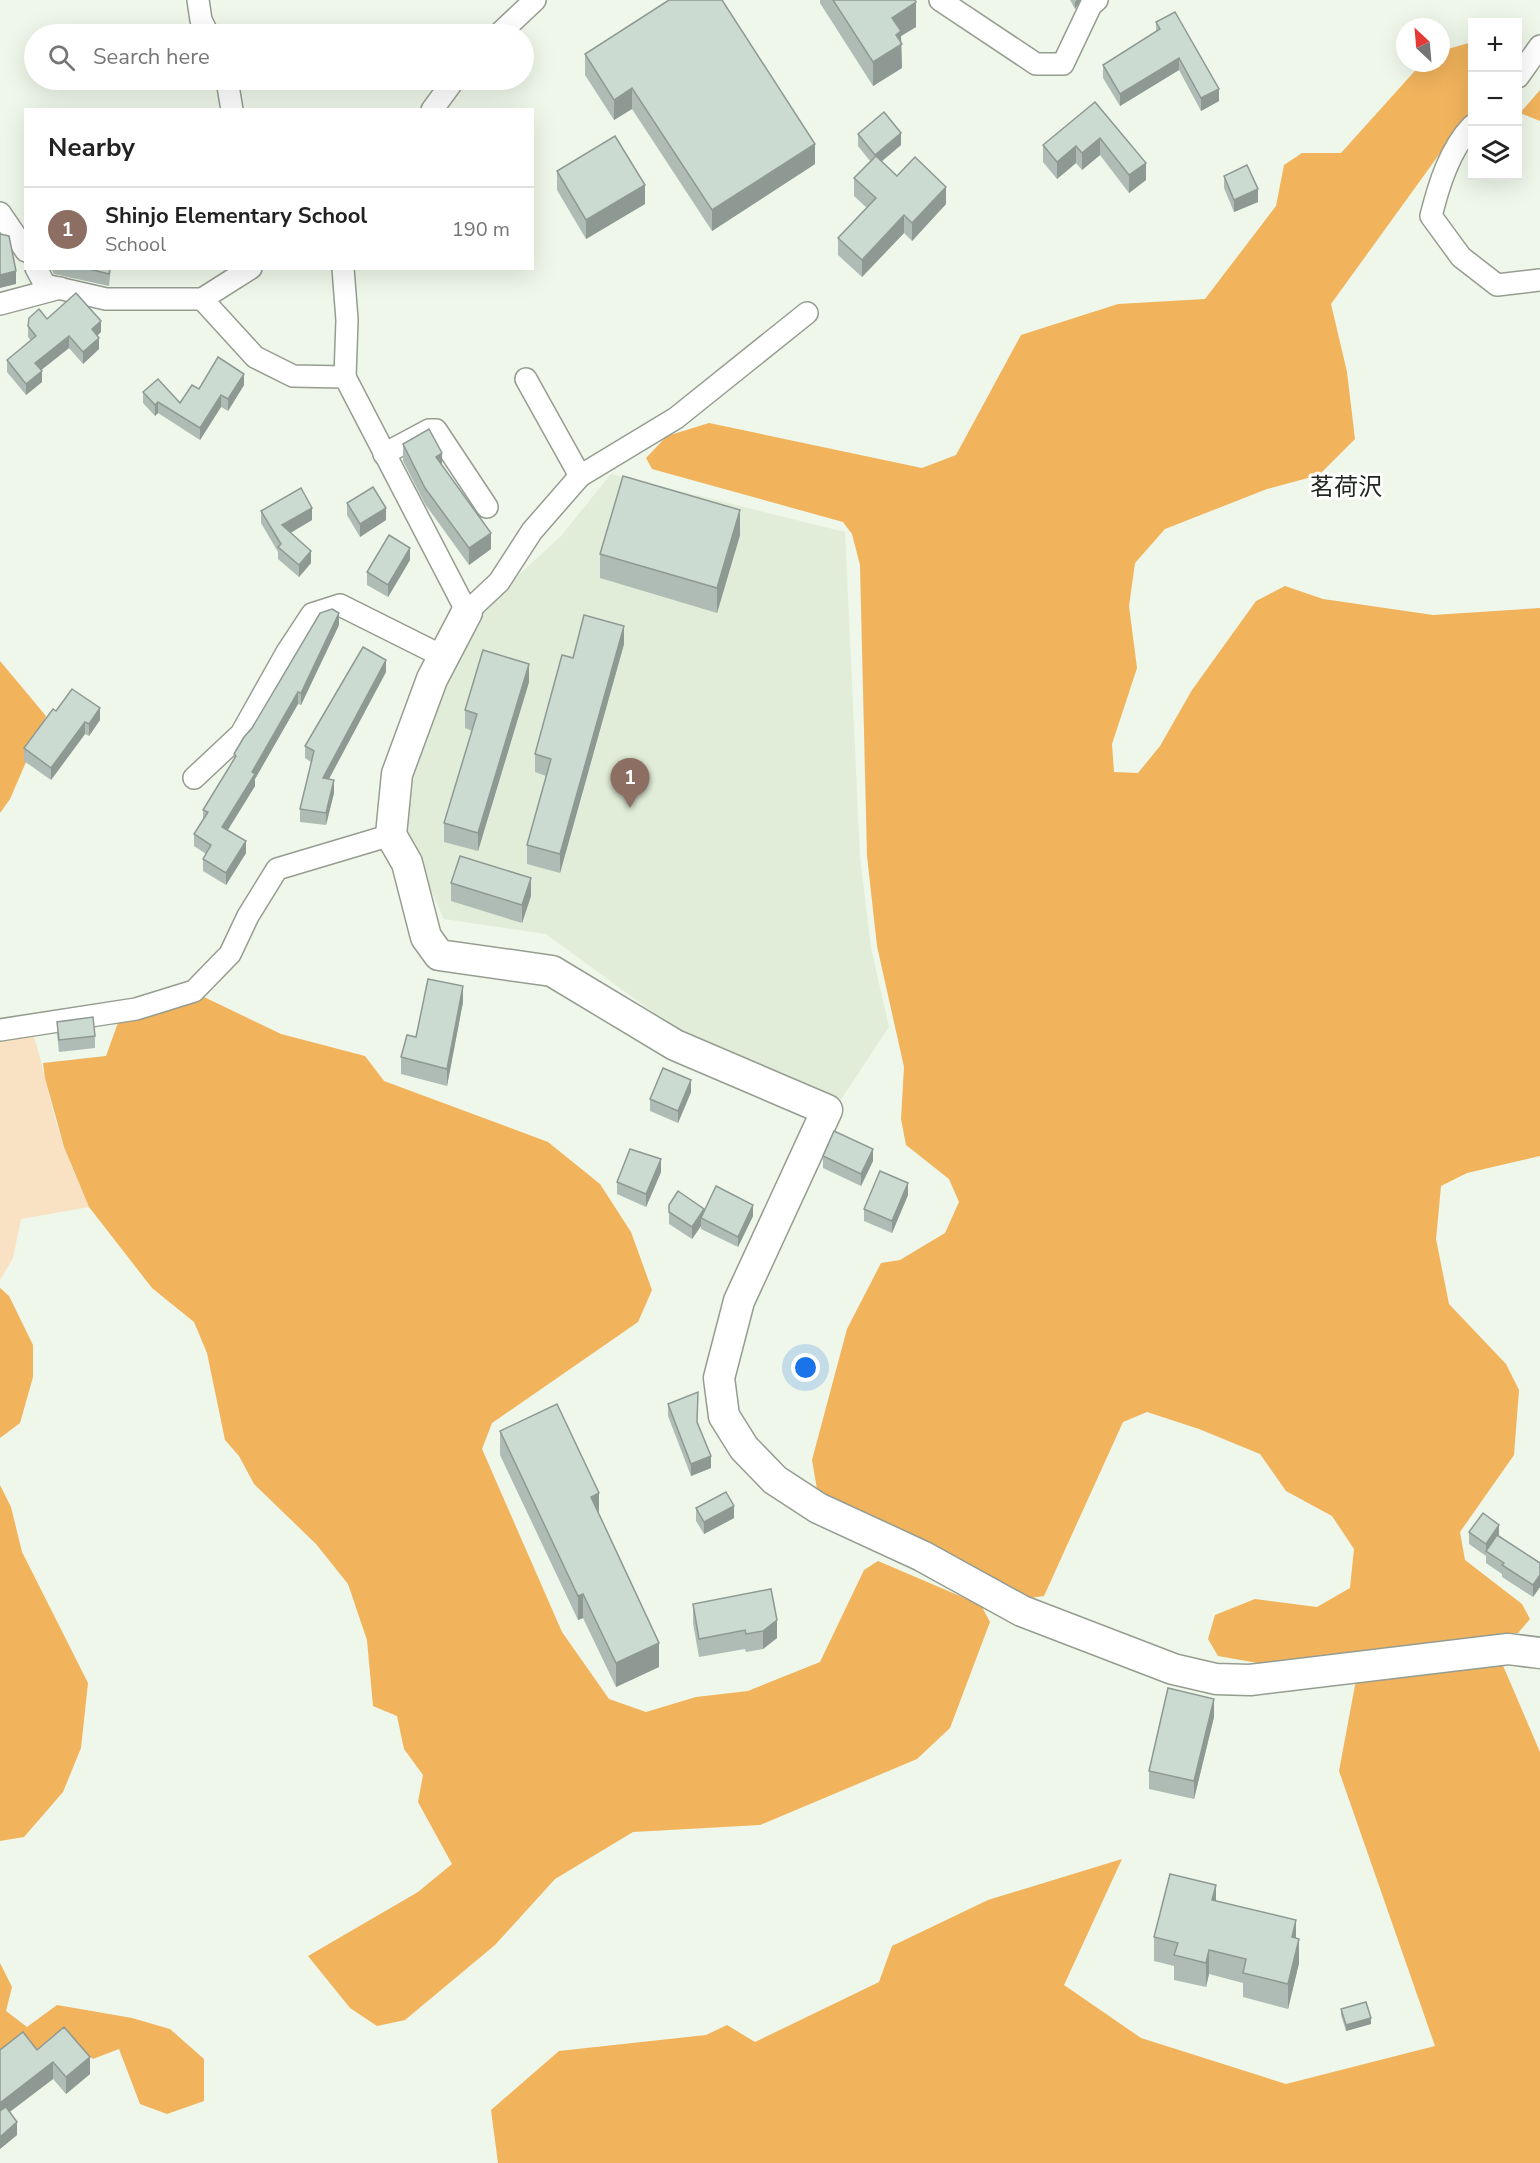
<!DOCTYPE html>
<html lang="en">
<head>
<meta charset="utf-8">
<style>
	body { margin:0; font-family:"Nunito Sans","Noto Sans JP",sans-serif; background:#f2f2f2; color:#222 }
	.controls { position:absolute; right:18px; top:18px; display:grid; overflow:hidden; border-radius:0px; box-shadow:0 6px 24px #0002 }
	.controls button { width:54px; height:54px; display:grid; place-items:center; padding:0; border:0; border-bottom:2px solid #e0e0e0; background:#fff; color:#222; font:30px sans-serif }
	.compass { position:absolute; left:1396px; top:18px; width:54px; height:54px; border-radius:50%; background:#fff; box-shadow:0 6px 24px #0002; rotate:334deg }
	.you { position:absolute; left:806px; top:1368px; width:21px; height:21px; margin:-15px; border:4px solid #fff; border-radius:50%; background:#1a73e8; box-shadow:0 0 0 9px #1a73e833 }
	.badge { display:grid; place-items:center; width:39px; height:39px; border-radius:50%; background:#6864de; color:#fff; font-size:20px; font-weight:700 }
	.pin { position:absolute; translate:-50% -50px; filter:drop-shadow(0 2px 3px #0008) }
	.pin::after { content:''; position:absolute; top:32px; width:21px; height:18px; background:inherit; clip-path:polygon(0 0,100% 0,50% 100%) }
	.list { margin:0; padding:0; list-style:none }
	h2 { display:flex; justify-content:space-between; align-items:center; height:78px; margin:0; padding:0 24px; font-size:26px }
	h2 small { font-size:20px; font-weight:400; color:#767676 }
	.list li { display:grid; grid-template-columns:39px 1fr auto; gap:18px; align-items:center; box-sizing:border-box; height:84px; padding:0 24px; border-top:2px solid #e0e0e0 }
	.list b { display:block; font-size:22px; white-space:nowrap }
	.list p { margin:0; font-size:20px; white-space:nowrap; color:#767676 }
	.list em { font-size:20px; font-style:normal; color:#767676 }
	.icon { flex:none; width:33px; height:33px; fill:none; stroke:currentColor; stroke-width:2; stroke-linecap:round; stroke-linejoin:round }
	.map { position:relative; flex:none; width:1540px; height:2163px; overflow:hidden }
	.search { position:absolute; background:#fff; box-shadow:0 6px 24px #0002; left:24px; top:24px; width:510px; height:66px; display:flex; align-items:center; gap:15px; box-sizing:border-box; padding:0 21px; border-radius:33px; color:#767676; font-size:22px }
	.panel { position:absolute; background:#fff; box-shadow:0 6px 24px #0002; left:24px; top:108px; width:510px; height:162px; border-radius:0px }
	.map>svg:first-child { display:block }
	.built { fill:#e1edd8 }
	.green { fill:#f9e1c3 }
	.forest { fill:#f1b35c }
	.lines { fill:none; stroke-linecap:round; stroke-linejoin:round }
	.street-casing { stroke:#959d90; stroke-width:24 }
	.secondary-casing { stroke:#959d90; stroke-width:33 }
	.street { stroke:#fff; stroke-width:21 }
	.secondary { stroke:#fff; stroke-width:30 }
	.wall { fill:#afbcb5 }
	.shaded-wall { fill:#8e9993 }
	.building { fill:#cbdbd2; stroke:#8e9993; stroke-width:1.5 }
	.labels { text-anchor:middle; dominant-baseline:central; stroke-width:6; stroke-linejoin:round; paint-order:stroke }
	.quarter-label { font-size:24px; fill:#232621; stroke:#fff }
</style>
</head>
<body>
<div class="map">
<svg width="1540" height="2163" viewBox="0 0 1540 2163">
	<rect width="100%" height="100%" fill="#eef7e9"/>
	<!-- built -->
	<polygon class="built" points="611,474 845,532 860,857 871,948 889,1027 840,1101 673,1027 546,934 444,919 403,829 403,786 434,692 482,609 561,536"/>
	<!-- green -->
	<path class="green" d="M 32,1031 C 45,1069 50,1109 64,1147 C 71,1167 81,1187 89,1207 L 21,1219 L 13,1258 L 0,1280 L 0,1039 Z"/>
	<!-- forest -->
	<g class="forest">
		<polygon points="1472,42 1472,109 1331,304 1347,372 1355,439 1319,475 1267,489 1165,529 1135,563 1129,606 1137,668 1112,744 1114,772 1138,773 1160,746 1192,690 1256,601 1285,586 1323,599 1433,615 1540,608 1540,1156 1467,1173 1441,1186 1436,1239 1449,1304 1506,1364 1519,1390 1514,1455 1460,1532 1465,1560 1522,1604 1530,1619 1518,1633 1275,1666 1218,1656 1208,1639 1215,1615 1255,1599 1317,1607 1350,1588 1354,1549 1332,1516 1286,1491 1260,1454 1199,1429 1147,1412 1123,1422 1044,1596 1023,1599 818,1495 812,1460 847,1329 881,1263 900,1260 945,1233 959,1202 949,1179 906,1145 901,1119 904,1067 877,946 867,856 860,565 852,534 843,522 652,469 646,458 667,436 709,423 922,468 956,455 1021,335 1118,304 1205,299 1276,206 1284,165 1302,153 1341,153 1422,63 1441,63 1441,51"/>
		<polygon points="1540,90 1540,121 1520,113"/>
		<polygon points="0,661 46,716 10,799 0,813"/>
		<polygon points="204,997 281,1034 365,1056 384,1081 548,1142 600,1184 631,1232 652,1290 638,1322 492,1423 482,1449 562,1632 609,1699 646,1712 696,1697 748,1691 820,1662 864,1570 878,1561 981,1605 990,1622 950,1728 917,1759 760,1825 633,1832 555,1879 495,1945 405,2020 377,2026 350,2008 308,1956 418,1892 452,1864 418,1802 423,1775 404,1749 397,1716 373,1706 367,1640 348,1584 316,1544 254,1484 239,1456 225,1440 207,1353 194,1322 152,1288 89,1207 64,1147 45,1078 43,1063 106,1056 119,1020"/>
		<polygon points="0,1288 9,1296 33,1345 33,1377 20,1423 0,1438"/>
		<polygon points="0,1485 11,1507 22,1552 88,1683 81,1748 63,1792 24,1837 0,1841"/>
		<polygon points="1501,1661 1540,1752 1540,2163 498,2163 491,2110 559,2051 706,2035 727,2025 755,2042 879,1982 892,1946 988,1900 1122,1859 1064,1985 1141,2038 1286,2084 1435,2046 1339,1771 1356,1680"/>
		<polygon points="0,1963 12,1987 6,2011 27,2027 57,2005 132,2018 170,2029 204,2059 204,2101 167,2114 140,2104 119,2049 93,2059 74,2043 39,2056 0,2058"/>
	</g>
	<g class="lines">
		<defs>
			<g id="street">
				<polyline points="198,0 201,20 208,34"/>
				<polyline points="940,0 1036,64 1063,64 1091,5 1097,0"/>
				<polyline points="499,34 535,0"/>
				<polyline points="1518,77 1540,46"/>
				<polyline points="227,80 232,110"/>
				<polyline points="432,110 454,80"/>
				<path d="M 1472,126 C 1450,149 1439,184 1431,216 L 1461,257 L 1497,285 L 1540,280"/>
				<polyline points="0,213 26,251"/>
				<polyline points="36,268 45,285 106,299 202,299"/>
				<polyline points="251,268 202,299 255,357 293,376 345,377 467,612 499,582 532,531 580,476 676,418 807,313"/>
				<polyline points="343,268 347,320 345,377"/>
				<polyline points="0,304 60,288"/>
				<polyline points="526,379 580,476"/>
				<polyline points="384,454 429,430 436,430 487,507"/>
				<polyline points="194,778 241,734 287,652 312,614 340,605 444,657"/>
				<polyline points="0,1030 136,1009 194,991 230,954 248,916 277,869 391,835"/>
			</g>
			<polyline id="secondary" points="467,612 432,679 397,774 391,835 407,863 426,937 439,955 552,971 675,1045 827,1110 739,1301 719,1378 724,1416 744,1448 775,1480 818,1508 922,1556 1022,1611 1173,1669 1216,1679 1250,1680 1508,1649 1540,1653"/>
		</defs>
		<!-- street casing -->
		<use href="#street" class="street-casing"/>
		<!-- secondary casing -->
		<use href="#secondary" class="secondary-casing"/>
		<!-- street -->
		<use href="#street" class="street"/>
		<!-- secondary -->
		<use href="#secondary" class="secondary"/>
	</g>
	<!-- wall -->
	<g class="wall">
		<polygon points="820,0 915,0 916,27 901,36 902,68 873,86 820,3"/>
		<polygon points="1070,0 1081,0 1075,9"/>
		<polygon points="1156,22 1219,101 1201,111 1179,70 1120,106 1103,78 1103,65 1156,32"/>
		<polygon points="585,54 815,164 712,231 632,109 614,120 585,75"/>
		<polygon points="1095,102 1146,180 1129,193 1100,155 1082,170 1076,163 1057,179 1043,162 1043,145"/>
		<polygon points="858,134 901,145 882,161 897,176 946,204 912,241 904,233 862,277 838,255 838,238 867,208 854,196 854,178 870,161 858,146"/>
		<polygon points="557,171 645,204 586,239 557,190"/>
		<polygon points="1224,176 1258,202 1234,212 1224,188"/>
		<polygon points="51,268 111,268 109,286 54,274"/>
		<polygon points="47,319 101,332 97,335 99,349 83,364 69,348 41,370 42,382 26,395 7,372 7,360 31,341 28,337 28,326"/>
		<polygon points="244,385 228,411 221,407 200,440 158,413 155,416 143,403 143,392 180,403 199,389"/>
		<polygon points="403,444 442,466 491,549 469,565 425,504 403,461"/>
		<polygon points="347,503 386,520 360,537 347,515"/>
		<polygon points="261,511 312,520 290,533 311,563 299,577 278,559 278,552 261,523"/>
		<polygon points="740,535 717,613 600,578 600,554"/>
		<polygon points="410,560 388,597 367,585 367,572"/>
		<polygon points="339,625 301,705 298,704 255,779 255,786 228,830 246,853 226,885 203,871 203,859 206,854 194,846 194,834 203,820 203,810 234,759 234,754 252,728"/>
		<polygon points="624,644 560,873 527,864 527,845 546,776 535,772 535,754 573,658"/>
		<polygon points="386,672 329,779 334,793 326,825 300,822 300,809 311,762 305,758 305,746"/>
		<polygon points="529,682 478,851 444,842 444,823 472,731 465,728 465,710"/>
		<polygon points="56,711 100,720 89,736 85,734 51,780 24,761 24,748"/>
		<polygon points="451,883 531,896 522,923 451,901"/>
		<polygon points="463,1002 447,1086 401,1074 401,1057 416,1037"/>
		<polygon points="57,1022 95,1036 95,1048 59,1052 57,1034"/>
		<polygon points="691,1092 678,1123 650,1111 650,1099"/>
		<polygon points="823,1156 873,1161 861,1186 823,1168"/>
		<polygon points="661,1172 646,1207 617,1194 617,1182"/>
		<polygon points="908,1195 892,1233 864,1221 864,1209"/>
		<polygon points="669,1205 704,1211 753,1216 738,1247 701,1229 701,1226 692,1239 669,1224"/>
		<polygon points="668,1404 698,1423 711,1468 691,1476 668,1416"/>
		<polygon points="500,1431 599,1515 659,1667 616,1687 583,1618 578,1620 500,1455"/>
		<polygon points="696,1508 734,1518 704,1534 696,1521"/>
		<polygon points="1469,1532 1499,1537 1540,1563 1540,1587 1533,1597 1502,1577 1502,1574 1486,1563 1486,1556 1469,1544"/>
		<polygon points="771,1589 777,1638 763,1649 746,1652 745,1649 699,1657 693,1623 693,1604"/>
		<polygon points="1214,1717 1194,1799 1149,1789 1149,1771"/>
		<polygon points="1216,1901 1296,1938 1299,1963 1288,2009 1243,1997 1243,1983 1209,1974 1206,1987 1174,1980 1174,1966 1154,1961 1154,1937"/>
		<polygon points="1341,2009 1371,2024 1346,2031 1341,2015"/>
		<polygon points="0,2050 37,2050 90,2074 66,2094 53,2079 10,2112 17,2135 0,2149"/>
	</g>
	<!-- shaded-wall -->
	<g class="shaded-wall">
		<polygon points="1077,0 1081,0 1075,9 1075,2"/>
		<polygon points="916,2 916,27 901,36 902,68 873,86 873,62 892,18"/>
		<polygon points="1179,58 1179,70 1120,106 1120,94"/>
		<polygon points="632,88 632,109 614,120 614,100"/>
		<polygon points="1219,89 1219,101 1201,111 1201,98"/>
		<polygon points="901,133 901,145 875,167 875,155"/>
		<polygon points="1100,138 1100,155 1082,170 1082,153"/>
		<polygon points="815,144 815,164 712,231 712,210"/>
		<polygon points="1076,146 1076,163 1057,179 1057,162"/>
		<polygon points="1146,163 1146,180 1129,193 1129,175"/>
		<polygon points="645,185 645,204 586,239 586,220"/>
		<polygon points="946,187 946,204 912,241 912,223"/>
		<polygon points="1258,189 1258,202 1234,212 1234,200"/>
		<polygon points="904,215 904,233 862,277 862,260"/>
		<polygon points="16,271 16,284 0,288 0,275"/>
		<polygon points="101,321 101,332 92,341 92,329"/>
		<polygon points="69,336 69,348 35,375 35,363"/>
		<polygon points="99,338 99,349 83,364 83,352"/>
		<polygon points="42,371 42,382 26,395 26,384"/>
		<polygon points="244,374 244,385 228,411 228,399"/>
		<polygon points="221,395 221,407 200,440 200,428"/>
		<polygon points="158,402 158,413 155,416 155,405"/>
		<polygon points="442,453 442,470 436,457"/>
		<polygon points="312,508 312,520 282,538 282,525"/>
		<polygon points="386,508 386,520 360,537 360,524"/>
		<polygon points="740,510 740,535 717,613 717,588"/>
		<polygon points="491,533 491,549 469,565 469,548"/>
		<polygon points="410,548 410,560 388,597 388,585"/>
		<polygon points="311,551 311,563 299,577 299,565"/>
		<polygon points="339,613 339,625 301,705 301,693"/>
		<polygon points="624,626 624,644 560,873 560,854"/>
		<polygon points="386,660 386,672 323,790 323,778"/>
		<polygon points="529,664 529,682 478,851 478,833"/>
		<polygon points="298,692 298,704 255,779 255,786 222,839 222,827 252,772"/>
		<polygon points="100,708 100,720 89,736 89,724"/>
		<polygon points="85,722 85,734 51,780 51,768"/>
		<polygon points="334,780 334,793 326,825 326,813"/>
		<polygon points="246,841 246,853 226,885 226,873"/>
		<polygon points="531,878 531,896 522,923 522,905"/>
		<polygon points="463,986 463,1002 447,1086 447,1069"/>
		<polygon points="691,1080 691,1092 678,1123 678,1111"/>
		<polygon points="873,1149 873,1161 861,1186 861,1174"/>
		<polygon points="661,1159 661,1172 646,1207 646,1194"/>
		<polygon points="908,1183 908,1195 892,1233 892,1221"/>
		<polygon points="753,1205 753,1216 738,1247 738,1237"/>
		<polygon points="704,1209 704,1220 701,1218 701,1226 692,1239 692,1227"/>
		<polygon points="711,1456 711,1468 691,1476 691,1464"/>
		<polygon points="599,1493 599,1518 591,1497"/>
		<polygon points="734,1506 734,1518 704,1534 704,1522"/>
		<polygon points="1499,1525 1499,1537 1486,1551 1486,1556 1486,1544"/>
		<polygon points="1540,1575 1540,1587 1533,1597 1533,1585"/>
		<polygon points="583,1594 583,1618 578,1620 578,1596"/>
		<polygon points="777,1620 777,1638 763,1649 763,1631"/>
		<polygon points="659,1643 659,1667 616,1687 616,1663"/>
		<polygon points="1214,1699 1214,1717 1194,1799 1194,1781"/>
		<polygon points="1216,1885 1216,1909 1212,1900"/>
		<polygon points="1296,1920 1296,1945 1292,1937"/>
		<polygon points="1299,1939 1299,1963 1288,2009 1288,1984"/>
		<polygon points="1209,1950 1209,1974 1206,1987 1206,1963"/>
		<polygon points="1371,2018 1371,2024 1346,2031 1346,2025"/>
		<polygon points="90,2057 90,2074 66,2094 66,2077"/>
		<polygon points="53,2062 53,2079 0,2119 0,2103"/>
		<polygon points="17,2122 17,2135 0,2149 0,2137"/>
	</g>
	<!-- building -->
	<g class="building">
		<polygon points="669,0 722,0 815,144 712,210 632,88 614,100 585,54"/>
		<polygon points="833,0 915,0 916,2 892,18 901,31 896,35 902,44 873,62"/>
		<polygon points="1175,12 1219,89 1201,98 1179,58 1120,94 1103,65 1160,29 1156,22"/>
		<polygon points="1095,102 1146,163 1129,175 1100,138 1082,153 1076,146 1057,162 1043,145"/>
		<polygon points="884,112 901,133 875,155 858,134"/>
		<polygon points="615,136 645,185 586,220 557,171"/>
		<polygon points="876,156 897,176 915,157 946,187 912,223 904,215 862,260 838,238 876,198 854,178"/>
		<polygon points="1247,165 1258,189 1234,200 1224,176"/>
		<polygon points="0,234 9,236 16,271 0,275"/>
		<polygon points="85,268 110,268 109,274"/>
		<polygon points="76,293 101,321 92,329 99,338 83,352 69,336 35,363 42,371 26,384 7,360 36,336 28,326 29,318 39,309 47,319"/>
		<polygon points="218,357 244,374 228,399 221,395 200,428 158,402 155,405 143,392 158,379 180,403 192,385 199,389"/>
		<polygon points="429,429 442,453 436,457 491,533 469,548 425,488 403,444"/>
		<polygon points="623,476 740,510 717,588 600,554"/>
		<polygon points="373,487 386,508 360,524 347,503"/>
		<polygon points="301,488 312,508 282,525 311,551 299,565 278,547 281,544 261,511"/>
		<polygon points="389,535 410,548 388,585 367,572"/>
		<polygon points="332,609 339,613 301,693 298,692 252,772 255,774 222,827 246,841 226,873 203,859 211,845 194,834 208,812 203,810 236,756 234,754 244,737 252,728 320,613"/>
		<polygon points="584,615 624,626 560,854 527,845 551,759 535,754 562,655 573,658"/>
		<polygon points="363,647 386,660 323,778 334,780 326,813 300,809 314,751 305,746"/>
		<polygon points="483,650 529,664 478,833 444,823 477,714 465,710"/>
		<polygon points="72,689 100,708 89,724 85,722 51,768 24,748 53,709 56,711"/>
		<polygon points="460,856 531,878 522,905 451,883"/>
		<polygon points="428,979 463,986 447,1069 401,1057 407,1035 416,1037"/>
		<polygon points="93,1017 95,1036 59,1040 57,1022"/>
		<polygon points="663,1068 691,1080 678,1111 650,1099"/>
		<polygon points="834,1131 873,1149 861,1174 823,1156"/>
		<polygon points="630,1149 661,1159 646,1194 617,1182"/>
		<polygon points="880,1171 908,1183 892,1221 864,1209"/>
		<polygon points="716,1186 753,1205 738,1237 701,1218"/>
		<polygon points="678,1191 704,1209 692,1227 669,1212 669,1205"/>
		<polygon points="698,1392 697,1422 711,1456 691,1464 668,1404"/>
		<polygon points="557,1404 599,1493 591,1497 659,1643 616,1663 583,1594 578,1596 500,1431"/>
		<polygon points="726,1492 734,1506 704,1522 696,1508"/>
		<polygon points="1483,1513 1499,1525 1486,1544 1469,1532"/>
		<polygon points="1497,1535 1540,1563 1540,1575 1533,1585 1502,1565 1504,1563 1486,1551"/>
		<polygon points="771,1589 777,1620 763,1631 746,1634 745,1630 699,1639 693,1604"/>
		<polygon points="1168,1688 1214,1699 1194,1781 1149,1771"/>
		<polygon points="1170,1874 1216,1885 1212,1900 1296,1920 1292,1937 1299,1939 1288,1984 1243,1973 1246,1959 1209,1950 1206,1963 1174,1955 1178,1943 1154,1937"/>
		<polygon points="1366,2002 1371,2018 1346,2025 1341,2009"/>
		<polygon points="64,2027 90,2057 66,2077 53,2062 0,2103 0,2050 23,2032 37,2050"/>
		<polygon points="6,2107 17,2122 0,2137 0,2111"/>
	</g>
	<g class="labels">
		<!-- quarter labels -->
		<g class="quarter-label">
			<text x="1346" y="487">茗荷沢</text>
		</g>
	</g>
</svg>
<div class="controls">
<button>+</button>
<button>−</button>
<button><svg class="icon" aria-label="layers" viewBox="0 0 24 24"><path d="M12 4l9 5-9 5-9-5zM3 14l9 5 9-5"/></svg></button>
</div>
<svg class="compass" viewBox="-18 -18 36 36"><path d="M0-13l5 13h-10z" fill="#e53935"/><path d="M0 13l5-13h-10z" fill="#767676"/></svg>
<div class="you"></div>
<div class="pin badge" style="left:630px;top:808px;background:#8d6e63">1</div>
<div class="search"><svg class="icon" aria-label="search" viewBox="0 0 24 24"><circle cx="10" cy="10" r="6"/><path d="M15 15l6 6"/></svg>Search here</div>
<section class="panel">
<h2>Nearby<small></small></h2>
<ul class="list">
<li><span class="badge" style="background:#8d6e63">1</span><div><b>Shinjo Elementary School</b><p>School</p></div><em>190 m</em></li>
</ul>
</section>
</div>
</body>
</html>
